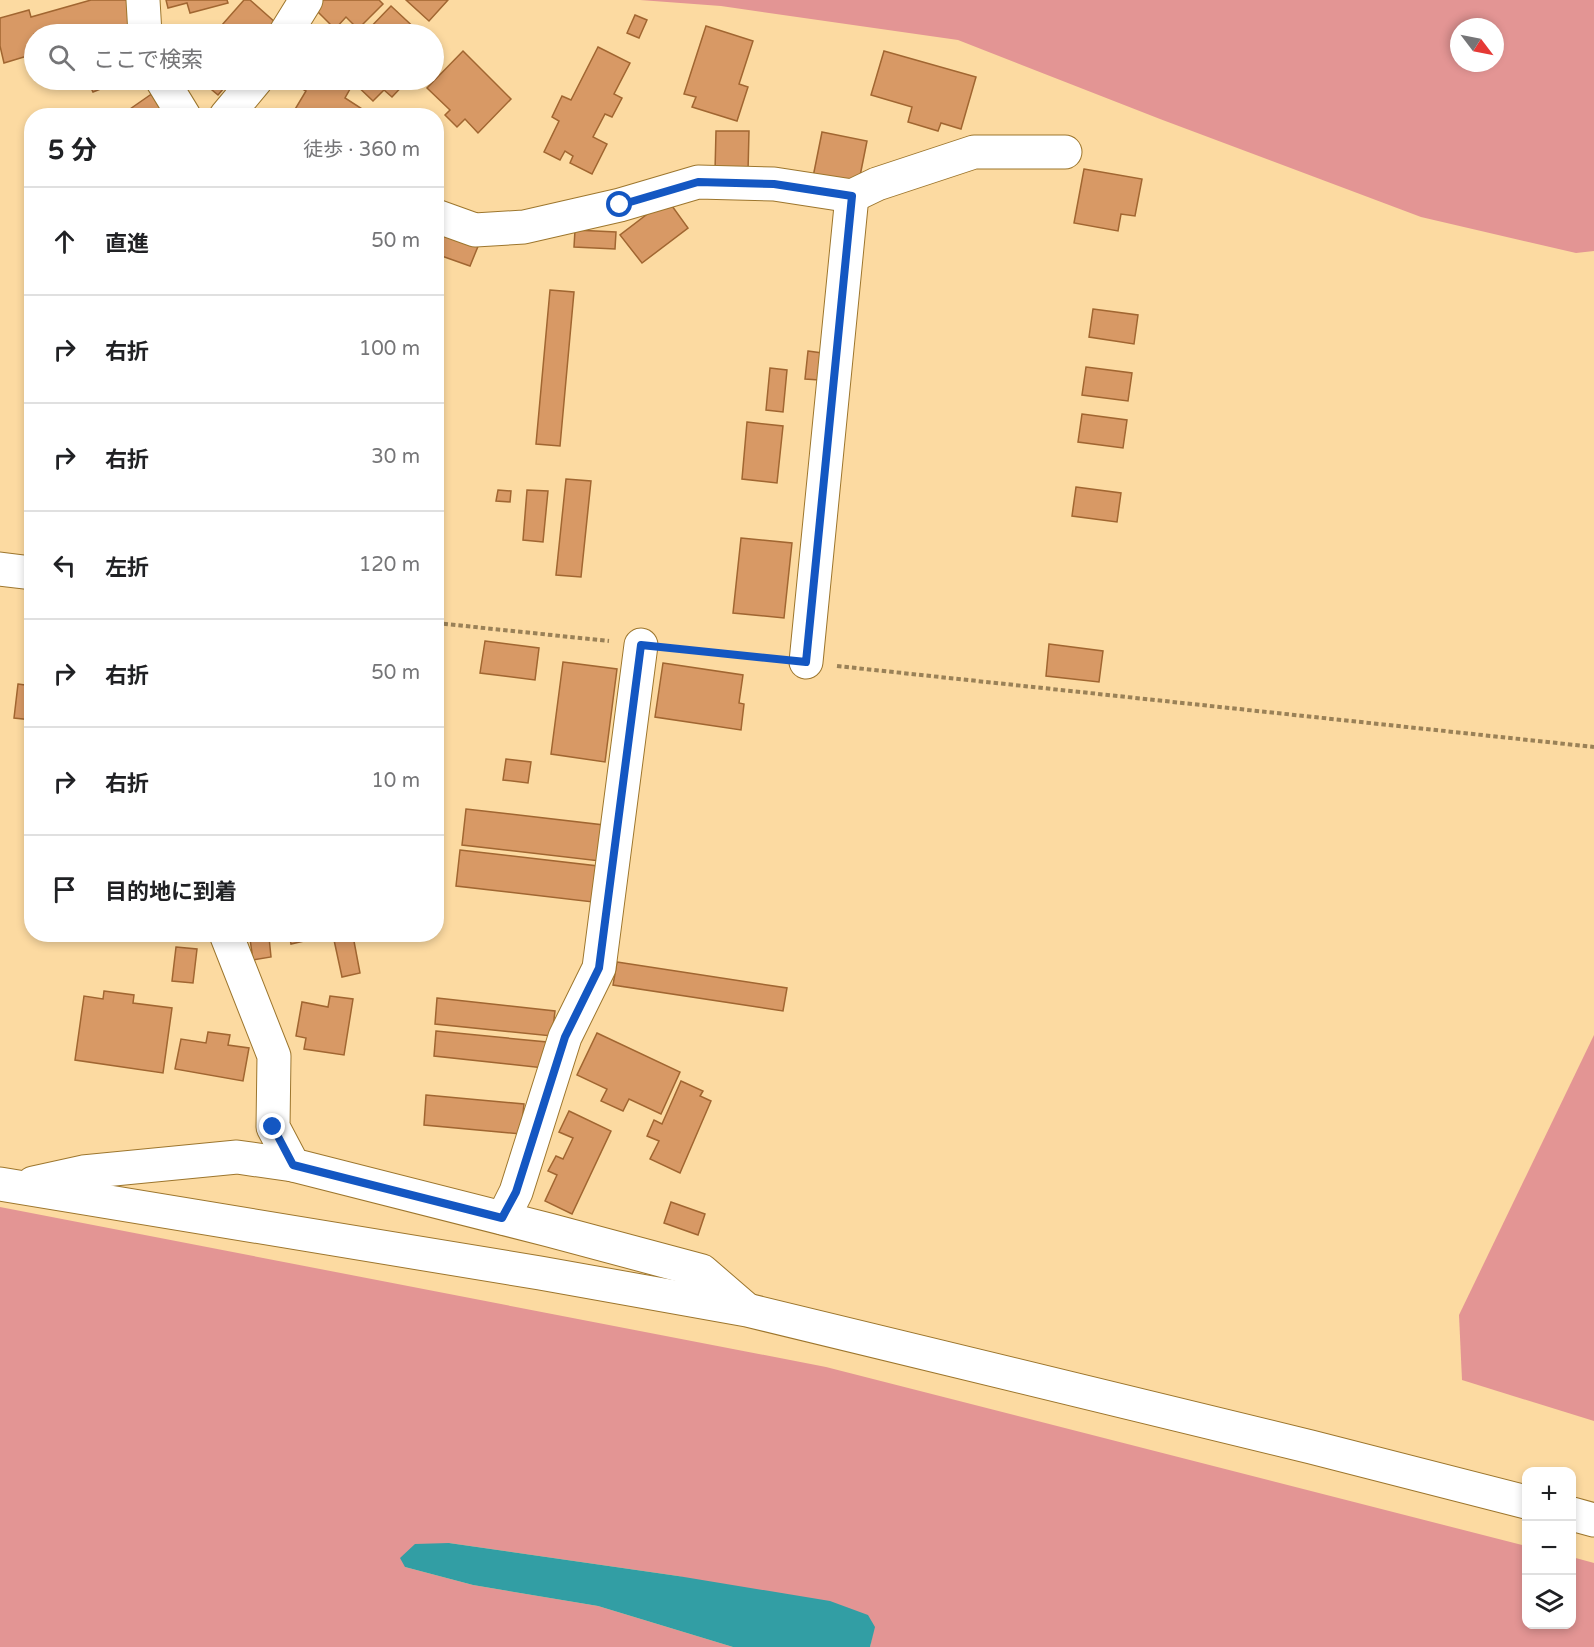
<!DOCTYPE html>
<html lang="ja">
<head>
<meta charset="utf-8">
<style>
	body { margin:0; font-family:"Varela Round","Noto Sans JP",sans-serif; background:#f6f6f6; color:#202124 }
	.controls { position:absolute; right:18px; bottom:18px; display:grid; overflow:hidden; border-radius:12px; box-shadow:0 3px 9px #0003 }
	.controls button { width:54px; height:54px; display:grid; place-items:center; padding:0; border:0; border-bottom:2px solid #e0e0e0; background:#fff; color:#202124; font:30px sans-serif }
	.compass { position:absolute; left:1450px; top:18px; width:54px; height:54px; border-radius:50%; background:#fff; box-shadow:0 3px 9px #0003; rotate:122deg }
	.stop { position:absolute; width:18px; height:18px; margin:-14px; border:4px solid #1457c2; border-radius:50%; background:#fff }
	.stop.end { background:#1457c2; border-color:#fff; box-shadow:0 2px 6px #0008 }
	.list { margin:0; padding:0; list-style:none }
	h2 { display:flex; justify-content:space-between; align-items:center; height:78px; margin:0; padding:0 24px; font-size:26px }
	h2 small { font-size:20px; font-weight:400; color:#757577 }
	.list li { display:grid; grid-template-columns:39px 1fr auto; gap:18px; align-items:center; box-sizing:border-box; height:108px; padding:0 24px; border-top:2px solid #e0e0e0 }
	.list b { display:block; font-size:22px; white-space:nowrap }
	.list em { font-size:20px; font-style:normal; color:#757577 }
	.icon { flex:none; width:33px; height:33px; fill:none; stroke:currentColor; stroke-width:2; stroke-linecap:round; stroke-linejoin:round }
	.map { position:relative; flex:none; width:1594px; height:1647px; overflow:hidden }
	.search { position:absolute; background:#fff; box-shadow:0 3px 9px #0003; left:24px; top:24px; width:420px; height:66px; display:flex; align-items:center; gap:15px; box-sizing:border-box; padding:0 21px; border-radius:33px; color:#757577; font-size:22px }
	.panel { position:absolute; background:#fff; box-shadow:0 3px 9px #0003; left:24px; top:108px; width:420px; height:834px; border-radius:24px }
	.map>svg:first-child { display:block }
	.forest { fill:#e39594; fill-rule:evenodd }
	.water { fill:#329ea4 }
	.building { fill:#d89965; stroke:#a16631; stroke-width:1.5 }
	.lines { fill:none; stroke-linecap:round; stroke-linejoin:round }
	.minor-casing { stroke:#9d762d; stroke-width:35 }
	.path { stroke:#9a8157; stroke-width:4; stroke-dasharray:4.5 3; stroke-linecap:butt }
	.minor { stroke:#fff; stroke-width:33 }
	.route { stroke:#1457c2; stroke-width:8 }
</style>
</head>
<body>
<div class="map">
<svg width="1594" height="1647" viewBox="0 0 1594 1647">
	<rect width="100%" height="100%" fill="#fcdaa1"/>
	<!-- forest -->
	<g class="forest">
		<path d="M 640,0 L 1594,0 L 1594,251 L 1576,253 L 1421,217 L 1160,119 L 958,40 L 721,6 ZM 1459,27 L 1495,27 L 1495,63 L 1459,63 Z"/>
		<polygon points="1594,1035 1594,1421 1462,1380 1459,1315"/>
		<polygon points="0,1207 826,1367 1526,1546 1526,1624 1572,1624 1572,1557 1594,1563 1594,1647 870,1647 874,1627 678,1576 449,1543 405,1567 473,1585 598,1606 733,1647 0,1647"/>
	</g>
	<!-- water -->
	<polygon class="water" points="449,1543 678,1576 830,1601 868,1615 875,1627 870,1647 733,1647 598,1606 473,1585 405,1567 400,1558 415,1544"/>
	<!-- building -->
	<g class="building">
		<polygon points="91,0 129,0 135,34 34,34 34,54 4,63 0,46 0,18 29,10 31,17"/>
		<polygon points="166,0 227,0 228,3 190,13 187,3 168,8"/>
		<polygon points="244,0 250,0 276,23 266,34 214,34"/>
		<polygon points="322,0 379,0 383,4 358,29 346,17 335,29 314,8"/>
		<polygon points="406,0 448,0 429,21"/>
		<polygon points="391,6 421,34 364,34"/>
		<polygon points="635,15 647,20 639,38 627,33"/>
		<polygon points="706,26 753,41 739,84 748,87 737,121 692,107 696,97 684,94"/>
		<polygon points="598,47 630,63 614,94 622,98 612,117 605,114 593,137 607,144 592,174 570,163 573,156 565,151 560,160 544,152 559,121 552,117 562,96 571,100"/>
		<polygon points="463,51 511,99 478,133 465,119 457,127 445,115 450,110 427,88"/>
		<polygon points="884,51 976,77 961,129 941,123 938,131 908,122 912,107 871,95"/>
		<polygon points="87,80 123,80 93,92"/>
		<polygon points="200,80 231,80 218,95"/>
		<polygon points="287,80 335,80 350,89 345,98 373,116 291,116 306,91"/>
		<polygon points="351,80 408,80 392,97 384,90 373,101"/>
		<polygon points="153,93 168,116 120,116"/>
		<polygon points="716,131 749,131 748,172 715,171"/>
		<polygon points="822,132 867,141 858,186 813,177"/>
		<polygon points="1084,169 1142,179 1135,216 1121,214 1118,231 1074,223"/>
		<polygon points="667,199 688,228 642,263 620,235"/>
		<polygon points="575,230 616,232 615,249 574,247"/>
		<polygon points="443,231 479,244 470,266 436,254"/>
		<polygon points="550,290 574,292 560,446 536,444"/>
		<polygon points="1093,309 1138,315 1134,344 1089,337"/>
		<polygon points="808,351 822,353 819,380 805,379"/>
		<polygon points="1086,367 1132,373 1128,401 1082,395"/>
		<polygon points="770,368 787,370 783,412 766,410"/>
		<polygon points="1082,414 1127,420 1123,448 1078,442"/>
		<polygon points="747,422 783,426 777,483 742,479"/>
		<polygon points="566,479 591,481 581,577 556,575"/>
		<polygon points="1076,487 1121,493 1117,522 1072,516"/>
		<polygon points="498,490 511,491 510,502 496,501"/>
		<polygon points="527,490 548,491 543,542 523,540"/>
		<polygon points="741,538 792,543 784,618 733,613"/>
		<polygon points="485,641 539,648 535,680 480,673"/>
		<polygon points="1049,644 1103,651 1099,682 1046,676"/>
		<polygon points="563,662 617,669 605,762 551,754"/>
		<polygon points="663,663 743,675 739,703 744,704 741,730 655,717"/>
		<polygon points="18,684 32,686 32,720 14,718"/>
		<polygon points="506,759 531,762 528,783 503,780"/>
		<polygon points="466,809 604,825 600,861 462,845"/>
		<polygon points="460,850 598,866 593,902 456,886"/>
		<polygon points="289,934 334,934 291,944"/>
		<polygon points="353,936 360,973 342,977 334,940"/>
		<polygon points="269,937 271,957 253,960 250,939"/>
		<polygon points="176,947 197,949 193,983 172,981"/>
		<polygon points="617,962 787,988 783,1011 613,985"/>
		<polygon points="104,991 134,995 133,1003 172,1008 163,1073 75,1060 84,996 103,999"/>
		<polygon points="330,996 353,999 344,1055 304,1049 306,1038 296,1036 302,1002 328,1007"/>
		<polygon points="437,998 555,1011 552,1036 435,1024"/>
		<polygon points="436,1031 547,1042 544,1068 434,1056"/>
		<polygon points="208,1032 230,1035 228,1045 249,1048 243,1081 175,1069 181,1039 206,1043"/>
		<polygon points="597,1033 680,1072 661,1114 629,1099 623,1111 601,1101 607,1089 577,1075"/>
		<polygon points="681,1081 703,1091 700,1096 711,1101 680,1173 650,1159 659,1141 647,1136 654,1120 662,1124"/>
		<polygon points="426,1095 524,1104 521,1134 424,1125"/>
		<polygon points="569,1111 611,1131 572,1214 545,1201 557,1175 548,1171 556,1156 563,1159 573,1138 559,1132"/>
		<polygon points="671,1202 705,1214 698,1235 664,1223"/>
	</g>
	<g class="lines">
		<defs>
			<g id="minor">
				<polyline points="143,0 145,34"/>
				<polyline points="285,34 306,0"/>
				<polyline points="162,80 184,116"/>
				<polyline points="226,116 256,80"/>
				<polyline points="436,216 475,230 524,227 620,205 698,182 774,184 852,196 877,184 974,152 1065,152"/>
				<polyline points="0,569 32,573"/>
				<polyline points="806,662 852,196"/>
				<polyline points="226,934 274,1056 273,1127 293,1165 549,1230 702,1271 746,1309"/>
				<polyline points="33,1183 83,1172 237,1157 293,1165"/>
				<polyline points="0,1184 540,1273 747,1310 1311,1447 1526,1502"/>
				<polyline points="503,1218 516,1192 565,1037 599,968 641,645"/>
				<polyline points="1572,1514 1594,1520"/>
			</g>
		</defs>
		<!-- minor casing -->
		<use href="#minor" class="minor-casing"/>
		<!-- path -->
		<g class="path">
			<polyline points="436,623 609,641"/>
			<polyline points="673,648 773,659"/>
			<polyline points="837,666 1594,747"/>
		</g>
		<!-- minor -->
		<use href="#minor" class="minor"/>
	</g>
	<g class="lines">
		<!-- route -->
		<polyline class="route" points="273,1127 293,1165 502,1218 516,1192 565,1037 599,968 641,645 806,662 852,196 774,184 698,182 620,205"/>
	</g>
</svg>
<div class="controls">
<button>+</button>
<button>−</button>
<button><svg class="icon" aria-label="layers" viewBox="0 0 24 24"><path d="M12 4l9 5-9 5-9-5zM3 14l9 5 9-5"/></svg></button>
</div>
<svg class="compass" viewBox="-18 -18 36 36"><path d="M0-13l5 13h-10z" fill="#e53935"/><path d="M0 13l5-13h-10z" fill="#757577"/></svg>
<div class="stop" style="left:620px;top:205px"></div>
<div class="stop end" style="left:273px;top:1127px"></div>
<div class="search"><svg class="icon" aria-label="search" viewBox="0 0 24 24"><circle cx="10" cy="10" r="6"/><path d="M15 15l6 6"/></svg>ここで検索</div>
<section class="panel">
<h2>5 分<small>徒歩 · 360 m</small></h2>
<ul class="list">
<li><svg class="icon" aria-label="ahead" viewBox="0 0 24 24"><path d="M12 20V5M6 11l6-6 6 6"/></svg><div><b>直進</b></div><em>50 m</em></li>
<li><svg class="icon" aria-label="right" viewBox="0 0 24 24"><path d="M7 20v-9h11M14 6l5 5-5 5"/></svg><div><b>右折</b></div><em>100 m</em></li>
<li><svg class="icon" aria-label="right" viewBox="0 0 24 24"><path d="M7 20v-9h11M14 6l5 5-5 5"/></svg><div><b>右折</b></div><em>30 m</em></li>
<li><svg class="icon" aria-label="left" viewBox="0 0 24 24"><path d="M17 20v-9H6M10 6l-5 5 5 5"/></svg><div><b>左折</b></div><em>120 m</em></li>
<li><svg class="icon" aria-label="right" viewBox="0 0 24 24"><path d="M7 20v-9h11M14 6l5 5-5 5"/></svg><div><b>右折</b></div><em>50 m</em></li>
<li><svg class="icon" aria-label="right" viewBox="0 0 24 24"><path d="M7 20v-9h11M14 6l5 5-5 5"/></svg><div><b>右折</b></div><em>10 m</em></li>
<li><svg class="icon" aria-label="arrive" viewBox="0 0 24 24"><path d="M6 21V4h12l-3 4 3 4H6"/></svg><div><b>目的地に到着</b></div></li>
</ul>
</section>
</div>
</body>
</html>
